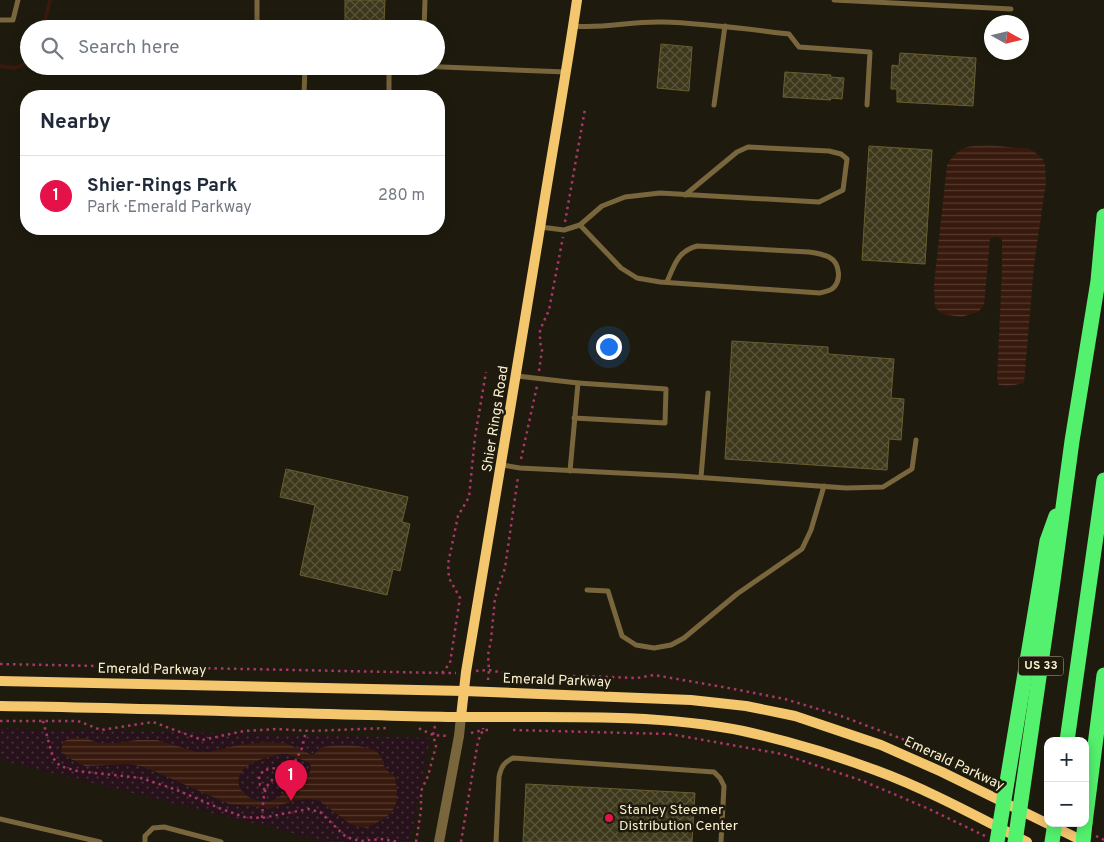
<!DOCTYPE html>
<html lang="en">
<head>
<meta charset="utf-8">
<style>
	body { margin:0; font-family:Overpass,sans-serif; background:#f2f2f3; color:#1f2937 }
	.controls { position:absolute; right:15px; bottom:15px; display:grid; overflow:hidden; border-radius:10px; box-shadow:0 2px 12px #0003 }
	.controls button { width:45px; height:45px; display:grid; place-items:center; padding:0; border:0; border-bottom:1px solid #e0e1e3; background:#fff; color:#1f2937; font:25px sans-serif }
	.compass { position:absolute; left:984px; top:15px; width:45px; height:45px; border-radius:50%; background:#fff; box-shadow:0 2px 12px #0003; rotate:98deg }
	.you { position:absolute; left:608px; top:346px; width:18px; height:18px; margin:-12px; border:4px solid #fff; border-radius:50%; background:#1a73e8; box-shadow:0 0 0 8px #1a73e833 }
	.badge { display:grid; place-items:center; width:32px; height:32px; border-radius:50%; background:#e41249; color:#fff; font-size:16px; font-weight:700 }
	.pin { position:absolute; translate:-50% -41px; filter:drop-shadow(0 1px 2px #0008) }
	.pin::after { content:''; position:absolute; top:26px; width:18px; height:15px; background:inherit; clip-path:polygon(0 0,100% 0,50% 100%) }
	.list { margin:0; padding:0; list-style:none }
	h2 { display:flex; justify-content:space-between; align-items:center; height:65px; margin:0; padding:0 20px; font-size:21px }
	h2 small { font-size:16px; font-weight:400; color:#747a83 }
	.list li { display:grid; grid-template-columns:32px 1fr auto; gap:15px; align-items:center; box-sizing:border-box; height:80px; padding:0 20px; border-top:1px solid #e0e1e3 }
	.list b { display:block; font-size:19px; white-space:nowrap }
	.list p { margin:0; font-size:16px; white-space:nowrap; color:#747a83 }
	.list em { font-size:16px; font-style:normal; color:#747a83 }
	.icon { flex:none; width:28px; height:28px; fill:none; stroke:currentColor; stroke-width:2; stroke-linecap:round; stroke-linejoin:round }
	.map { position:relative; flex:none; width:1104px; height:842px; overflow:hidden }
	.search { position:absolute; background:#fff; box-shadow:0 2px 12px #0003; left:20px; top:20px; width:425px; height:55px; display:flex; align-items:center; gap:12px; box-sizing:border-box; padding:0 18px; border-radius:28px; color:#747a83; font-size:19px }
	.panel { position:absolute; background:#fff; box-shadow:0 2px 12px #0003; left:20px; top:90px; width:425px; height:145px; border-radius:20px }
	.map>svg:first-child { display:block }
	.park { fill:url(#park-dots) }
	.water { fill:url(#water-rules); fill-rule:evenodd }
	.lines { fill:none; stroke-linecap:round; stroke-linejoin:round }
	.stream { stroke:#38190d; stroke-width:4 }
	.building { fill:url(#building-cross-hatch); stroke:#685e2f }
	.path { stroke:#a73766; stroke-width:2.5; stroke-dasharray:2.5 4; stroke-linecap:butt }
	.lane { stroke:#79663c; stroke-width:5 }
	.street { stroke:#79663c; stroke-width:10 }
	.secondary { stroke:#f4c66d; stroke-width:10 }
	.highway { stroke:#53f16d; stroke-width:15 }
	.poi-dot { fill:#e41249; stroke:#1e1b0e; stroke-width:2 }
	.labels { text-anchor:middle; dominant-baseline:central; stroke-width:5; stroke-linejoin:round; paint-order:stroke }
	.shield { fill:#1e1b0e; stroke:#b9b095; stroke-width:1 }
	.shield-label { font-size:12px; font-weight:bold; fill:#fbf0cf }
	.street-label { font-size:14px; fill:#fbf0cf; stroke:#1e1b0e }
	.poi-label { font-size:14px; fill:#fbf0cf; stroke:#1e1b0e; text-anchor:start }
</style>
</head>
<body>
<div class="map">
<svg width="1104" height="842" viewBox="0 0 1104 842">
	<defs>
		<pattern id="park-dots" width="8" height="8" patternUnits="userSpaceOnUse" patternTransform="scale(1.25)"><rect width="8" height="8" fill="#27111a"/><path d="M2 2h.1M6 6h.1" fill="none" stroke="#47343a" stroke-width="1.8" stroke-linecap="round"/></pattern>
		<pattern id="water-rules" width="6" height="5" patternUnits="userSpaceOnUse" patternTransform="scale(1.25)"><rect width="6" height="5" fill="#38190d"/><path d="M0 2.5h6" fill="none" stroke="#563b2f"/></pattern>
		<pattern id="building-cross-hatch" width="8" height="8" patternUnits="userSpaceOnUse" patternTransform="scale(1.25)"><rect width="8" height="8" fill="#3d381b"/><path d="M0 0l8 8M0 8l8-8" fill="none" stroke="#5a553b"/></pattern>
	</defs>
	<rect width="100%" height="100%" fill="#1e1b0e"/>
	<!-- park -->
	<polygon class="park" points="0,728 430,738 410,842 328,842 0,760"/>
	<!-- water -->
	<g class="water">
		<path d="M 990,145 L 1016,148 L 1029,148 L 1042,158 L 1045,164 L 1046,182 L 1034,265 L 1024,383 L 1008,386 L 999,385 L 997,380 L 1002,270 L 1002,240 C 998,236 995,236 990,239 L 984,305 L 978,312 L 961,317 L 942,314 L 935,307 L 934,285 L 947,165 C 960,145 968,146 990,145 Z"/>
		<path d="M 71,738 L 85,738 L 99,743 L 118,743 L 137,740 L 157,740 L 197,752 L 210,752 L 238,745 L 267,742 L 285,743 L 313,755 C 316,753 318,749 321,748 C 333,743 371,744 379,754 C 387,764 378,766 395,776 C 400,808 396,814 366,828 L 350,824 L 320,801 L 309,799 L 297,800 L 271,808 L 229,804 L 145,767 L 129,764 L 85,766 L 69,758 L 61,751 L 63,742 ZM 281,754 L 287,754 L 310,763 C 313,774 305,778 296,783 C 288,787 282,798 271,801 C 252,805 226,787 245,768 C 254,760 269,757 281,754 Z"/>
	</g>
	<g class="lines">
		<!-- stream -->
		<g class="stream">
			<polyline points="43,29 50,0"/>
			<polyline points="0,66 15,68 29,62"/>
		</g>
	</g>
	<!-- building -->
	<g class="building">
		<polygon points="345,0 385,0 384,25 345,21"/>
		<polygon points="661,44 692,47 689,91 657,88"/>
		<polygon points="900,53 976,58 973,106 897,102 897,89 891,89 892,65 899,66"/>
		<polygon points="785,72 831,75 830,77 844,78 842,99 830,98 831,100 783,97"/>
		<polygon points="869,146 932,150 925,264 862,260"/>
		<polygon points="732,341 828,347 828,354 894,359 891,398 904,399 901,440 889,439 887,470 725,459"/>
		<polygon points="286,469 408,497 402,522 410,524 400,571 393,569 387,595 300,575 315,505 280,497"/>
		<polygon points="526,784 695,793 692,842 523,842"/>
	</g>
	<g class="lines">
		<!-- path -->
		<g class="path">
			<polyline points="565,222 585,109"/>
			<polyline points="539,371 542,350 540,342 540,330 549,310 563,237"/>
			<polyline points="521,459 537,386"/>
			<polyline points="0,664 442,673 450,663 460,598 449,578 448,564 458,516 469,497 475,437 486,372"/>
			<polyline points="476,671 489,670 519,676 585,676 637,678 654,675 723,687 785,699 841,716 913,743 930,753"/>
			<polyline points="442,673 456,673"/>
			<polyline points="488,680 489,670 488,655 491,640 495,598 505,568 518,477"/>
			<polyline points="0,721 78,721 101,730 153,722 202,740 244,731 277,729 311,731 387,728"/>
			<polyline points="43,721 53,758 60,766 77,771 141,778 177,790 219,808 244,817 262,818 308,809 320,812 346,837 360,841 381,839 399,842"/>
			<polyline points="435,726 433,735 449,736"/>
			<polyline points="513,730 670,734 782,754 863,781 929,809 985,836"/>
			<polyline points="471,733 483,730 483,728"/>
			<polyline points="265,790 260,785 259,776 264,770 293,765"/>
			<path d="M 262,818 C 264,793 262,779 290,771 L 302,748 L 306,731"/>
			<polyline points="1096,836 1104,840"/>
			<polyline points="416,842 421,810 421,791 428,776 436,746 433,735 418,728"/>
			<polyline points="461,842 478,741 483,730 491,730"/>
		</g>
		<!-- lane -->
		<g class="lane">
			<polyline points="834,0 1011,9"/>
			<polyline points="0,20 13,20 18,0"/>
			<path d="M 574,26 C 603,29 632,21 662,22 C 704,23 746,29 789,34 L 799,47 L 870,52 L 867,105"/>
			<polyline points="257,29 257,0"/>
			<polyline points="424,29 425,0"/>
			<polyline points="389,66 389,96"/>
			<polyline points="418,66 566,72"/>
			<polyline points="304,96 305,66"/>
			<polyline points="714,105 725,26"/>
			<path d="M 580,225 L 621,268 L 637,278 L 660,282 L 820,293 C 823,292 829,291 832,289 C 842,281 840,263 829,257 C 823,254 816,253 809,252 L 697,246 C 678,251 674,265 667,282"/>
			<polyline points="540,227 564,230 580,225 602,206 625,197 660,193 819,202 843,190 847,159 841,154 829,151 748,147 737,152 685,195"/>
			<polyline points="517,376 578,383 570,471"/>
			<polyline points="574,418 665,423 666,389 578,383"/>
			<polyline points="502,465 520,468 680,476 846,488 883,487 912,469 916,440"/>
			<polyline points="701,477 708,393"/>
			<polyline points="587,590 608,591 622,636 636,645 654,648 671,645 684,638 737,594 802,549 811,530 824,486"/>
			<polyline points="0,819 100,842"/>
			<polyline points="145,842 145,836 153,828 164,827 221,842"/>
			<path d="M 496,842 L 499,777 C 501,767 504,762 513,758 L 714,772 L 720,778 L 724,786 L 721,842"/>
		</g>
		<!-- street -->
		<polyline class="street" points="439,842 459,736 461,717"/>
		<!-- secondary -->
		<g class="secondary">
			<polyline points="0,681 464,691 691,700 746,706 795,716 881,745 942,772 1085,842"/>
			<path d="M 0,706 C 149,708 299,714 448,717 C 543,718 650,712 743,731 C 788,741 832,754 875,770 C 927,789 978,817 1027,842"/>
			<path d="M 461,717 L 466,672 C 492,524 515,376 540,228 C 552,152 566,76 577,0"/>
		</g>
		<!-- highway -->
		<g class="highway">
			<polyline points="1067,741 1104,480"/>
			<polyline points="1085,823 1104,675"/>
			<polyline points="997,842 1047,541 1056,516"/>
			<polyline points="1015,842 1053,581 1072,441 1098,281 1104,216"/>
			<polyline points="1052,842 1055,823"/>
			<polyline points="1083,842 1085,823"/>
		</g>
	</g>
	<!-- markers -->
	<circle class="poi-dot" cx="609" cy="818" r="5"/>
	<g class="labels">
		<!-- shield labels -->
		<rect class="shield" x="1018.5" y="656.5" width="45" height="19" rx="4"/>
		<g class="shield-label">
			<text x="1041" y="666">US 33</text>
		</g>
		<!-- street labels -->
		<g class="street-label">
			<text transform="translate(496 419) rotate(-81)">Shier Rings Road</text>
			<text transform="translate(152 670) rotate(1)">Emerald Parkway</text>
			<text transform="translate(557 681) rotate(2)">Emerald Parkway</text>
			<text transform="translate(954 764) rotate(25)">Emerald Parkway</text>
		</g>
		<!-- poi labels -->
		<g class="poi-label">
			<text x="619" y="810">Stanley Steemer<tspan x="619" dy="16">Distribution Center</tspan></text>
		</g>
	</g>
</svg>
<div class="controls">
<button>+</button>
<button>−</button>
</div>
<svg class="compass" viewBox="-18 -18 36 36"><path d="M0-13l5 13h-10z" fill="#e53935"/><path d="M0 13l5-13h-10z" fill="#747a83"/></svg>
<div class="you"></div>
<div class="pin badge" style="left:291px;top:801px">1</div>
<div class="search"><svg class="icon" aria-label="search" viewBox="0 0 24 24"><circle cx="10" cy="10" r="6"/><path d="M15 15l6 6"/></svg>Search here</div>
<section class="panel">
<h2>Nearby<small></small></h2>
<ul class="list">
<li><span class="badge">1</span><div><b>Shier-Rings Park</b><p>Park · Emerald Parkway</p></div><em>280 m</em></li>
</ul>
</section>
</div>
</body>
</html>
